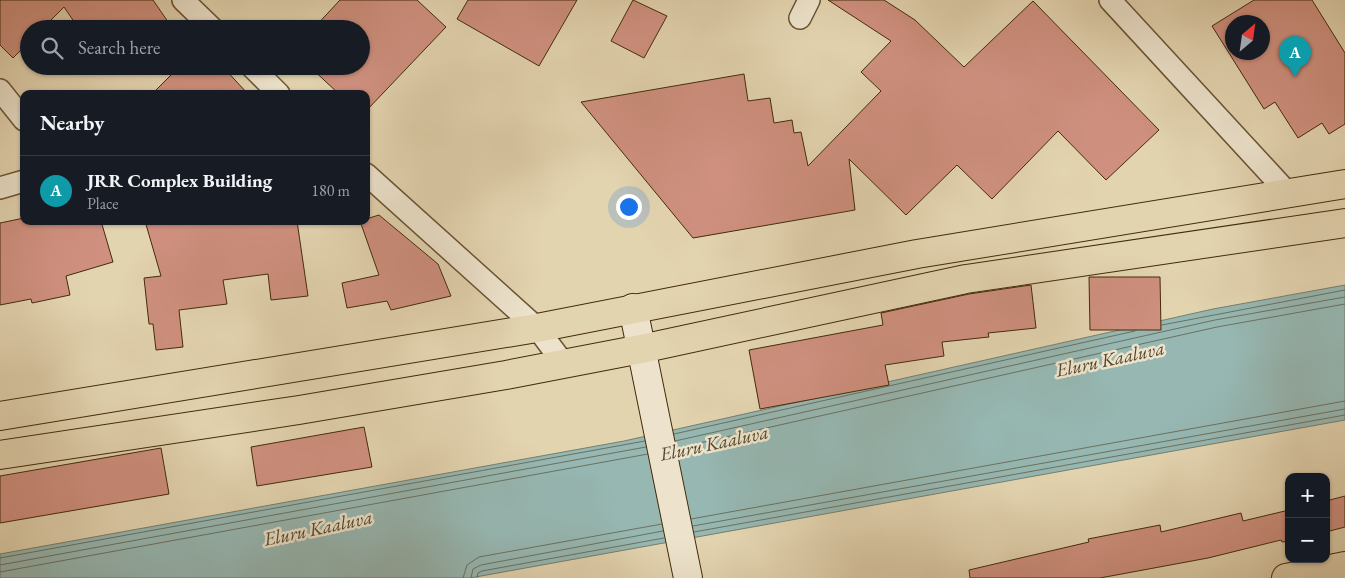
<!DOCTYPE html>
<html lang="en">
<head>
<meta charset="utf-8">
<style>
	body { margin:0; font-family:"EB Garamond",serif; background:#242831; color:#f1f3f6 }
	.controls { position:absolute; right:15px; bottom:15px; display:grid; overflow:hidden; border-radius:10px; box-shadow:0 1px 4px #0004 }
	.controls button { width:45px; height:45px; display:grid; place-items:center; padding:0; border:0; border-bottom:1px solid #363941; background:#171b24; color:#f1f3f6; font:25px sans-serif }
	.compass { position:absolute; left:1225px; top:15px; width:45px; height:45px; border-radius:50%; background:#171b24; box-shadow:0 1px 4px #0004; rotate:29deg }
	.you { position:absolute; left:628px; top:206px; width:18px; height:18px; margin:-12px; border:4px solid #fff; border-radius:50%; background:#1a73e8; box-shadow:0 0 0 8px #1a73e833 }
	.badge { display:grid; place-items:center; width:32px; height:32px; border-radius:50%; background:#8c9099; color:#fff; font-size:16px; font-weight:700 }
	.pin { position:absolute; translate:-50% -41px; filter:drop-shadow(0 1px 2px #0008) }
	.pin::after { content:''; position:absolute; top:26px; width:18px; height:15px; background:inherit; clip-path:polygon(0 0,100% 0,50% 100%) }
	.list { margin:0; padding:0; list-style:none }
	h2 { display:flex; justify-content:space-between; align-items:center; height:65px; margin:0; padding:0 20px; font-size:21px }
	h2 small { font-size:16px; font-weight:400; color:#9ea1a6 }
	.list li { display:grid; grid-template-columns:32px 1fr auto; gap:15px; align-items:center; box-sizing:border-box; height:70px; padding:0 20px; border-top:1px solid #363941 }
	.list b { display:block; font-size:19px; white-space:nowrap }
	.list p { margin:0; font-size:16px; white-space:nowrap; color:#9ea1a6 }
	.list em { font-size:16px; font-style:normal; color:#9ea1a6 }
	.icon { flex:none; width:28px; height:28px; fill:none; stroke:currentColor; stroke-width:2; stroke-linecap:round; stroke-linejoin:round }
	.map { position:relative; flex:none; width:1345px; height:578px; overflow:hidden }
	.search { position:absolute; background:#171b24; box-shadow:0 1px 4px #0004; left:20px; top:20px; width:350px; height:55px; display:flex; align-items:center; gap:12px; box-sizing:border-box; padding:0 18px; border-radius:28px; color:#9ea1a6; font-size:19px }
	.panel { position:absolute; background:#171b24; box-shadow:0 1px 4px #0004; left:20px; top:90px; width:350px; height:135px; border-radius:10px }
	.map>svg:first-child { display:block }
	.water { fill:#96b7b2; stroke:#757f6e }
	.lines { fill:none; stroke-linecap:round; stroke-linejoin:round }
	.shore { stroke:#6c715e; stroke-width:1 }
	.building { fill:#cf907f; stroke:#432b09; fill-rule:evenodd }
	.street-casing { stroke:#6b5533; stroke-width:24 }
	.secondary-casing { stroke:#432b09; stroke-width:30 }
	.primary-casing { stroke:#432b09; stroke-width:30 }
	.street { stroke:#ede3cc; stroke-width:21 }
	.secondary { stroke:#ede3cc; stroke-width:28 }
	.primary { stroke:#e3d4b0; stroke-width:28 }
	.labels { text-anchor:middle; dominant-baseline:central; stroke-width:5; stroke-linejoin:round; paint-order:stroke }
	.water-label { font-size:19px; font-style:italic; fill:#54472b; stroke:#ede3cc }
</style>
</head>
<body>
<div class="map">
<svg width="1345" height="578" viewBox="0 0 1345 578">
	<rect width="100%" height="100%" fill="#e3d4b0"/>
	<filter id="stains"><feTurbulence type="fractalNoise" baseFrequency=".004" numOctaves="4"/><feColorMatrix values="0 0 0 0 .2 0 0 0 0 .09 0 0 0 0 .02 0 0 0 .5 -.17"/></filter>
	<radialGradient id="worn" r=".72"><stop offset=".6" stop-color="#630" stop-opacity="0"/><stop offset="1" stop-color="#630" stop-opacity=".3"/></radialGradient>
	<!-- water -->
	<polygon class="water" points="1345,285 1345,420 470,578 0,578 0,554 624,441 1213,309"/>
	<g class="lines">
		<!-- shore -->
		<g class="shore">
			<polyline points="1162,325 1345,290"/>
			<polyline points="674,434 1135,331"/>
			<polyline points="675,441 1215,320 1345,297"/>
			<polyline points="677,448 1217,327 1345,304"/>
			<polyline points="691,519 1345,401"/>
			<polyline points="693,526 1345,409"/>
			<polyline points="694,532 1345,415"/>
			<polyline points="0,558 645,441"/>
			<polyline points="0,565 646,447"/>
			<polyline points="0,572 648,454"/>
			<polyline points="463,578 467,565 479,557 662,524"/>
			<polyline points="471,578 473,569 481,565 663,531"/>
			<polyline points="477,578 478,573 482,571 664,538"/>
		</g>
	</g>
	<!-- building -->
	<g class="building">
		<polygon points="0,0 153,0 173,29 79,29 64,7 42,29 29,29 29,42 13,58 0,45"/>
		<polygon points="340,0 417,0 446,27 366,111 366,94 339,94 309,66 361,66 361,29 313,29"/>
		<polygon points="468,0 577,0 539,66 457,19"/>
		<polygon points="633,0 667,16 644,58 611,41"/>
		<polygon points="828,0 884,0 915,20 964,67 1033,1 1159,130 1106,180 1058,131 992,199 957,165 906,215 849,159 855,210 693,238 581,102 744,74 748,101 770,98 774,123 792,120 794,133 801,132 808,166 881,91 861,72 891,41"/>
		<path d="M 1254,0 L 1312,0 L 1345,53 L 1345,124 L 1329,134 L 1322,123 L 1298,138 L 1275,102 L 1264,109 L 1212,26 ZM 1232,22 L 1262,22 L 1262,52 L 1232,52 Z"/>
		<polygon points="180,66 222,66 248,94 152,94"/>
		<polygon points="379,215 438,264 451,296 391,310 387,301 347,308 342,283 379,275 360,221 366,221 366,219"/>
		<polygon points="24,218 24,221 101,221 113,262 66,276 70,295 32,303 31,299 0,305 0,223"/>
		<polygon points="145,221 297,221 308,296 271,300 268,274 223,280 227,304 179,310 183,347 156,350 153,324 149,324 144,278 161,276"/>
		<polygon points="1089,277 1160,277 1161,330 1090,330"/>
		<polygon points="1031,285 1036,328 988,333 989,337 942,342 944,356 885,365 889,385 760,409 749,350 883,325 881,313 969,294"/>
		<polygon points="364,427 372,467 257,486 251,447"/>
		<polygon points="161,448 169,494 0,523 0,476"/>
		<polygon points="1345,496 1345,527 1326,532 1326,501"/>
		<polygon points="1289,510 1289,541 1282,542 1281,540 1208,558 1100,578 970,578 969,570 1089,542 1088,539 1160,525 1161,532 1241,513 1243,521"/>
	</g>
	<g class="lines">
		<defs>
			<g id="street">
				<polyline points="183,0 213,29"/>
				<polyline points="1110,0 1287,192"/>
				<polyline points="800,18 809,0"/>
				<polyline points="251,66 279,94"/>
				<polyline points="0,90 24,120"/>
				<polyline points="366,174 537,328 564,364"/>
				<polyline points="0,188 24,181"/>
			</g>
			<polyline id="secondary" points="633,308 688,578"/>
			<g id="primary">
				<polyline points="0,416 537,328 917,254 1345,184"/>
				<polyline points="0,455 299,410 506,375 641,349 966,279 1345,223"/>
				<polyline points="1286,578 1345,566"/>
			</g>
		</defs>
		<!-- street casing -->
		<use href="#street" class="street-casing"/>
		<!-- secondary casing -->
		<use href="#secondary" class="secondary-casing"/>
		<!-- primary casing -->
		<use href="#primary" class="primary-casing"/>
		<!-- street -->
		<use href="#street" class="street"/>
		<!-- secondary -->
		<use href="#secondary" class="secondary"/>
		<!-- primary -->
		<use href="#primary" class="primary"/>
	</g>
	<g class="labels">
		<!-- water labels -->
		<g class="water-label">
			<text transform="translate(1110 359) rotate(-12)">Eluru Kaaluva</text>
			<text transform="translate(714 443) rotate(-12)">Eluru Kaaluva</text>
			<text transform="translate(318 528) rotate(-12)">Eluru Kaaluva</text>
		</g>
	</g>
	<rect width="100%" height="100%" filter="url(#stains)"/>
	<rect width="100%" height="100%" fill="url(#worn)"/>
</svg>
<div class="controls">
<button>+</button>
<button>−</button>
</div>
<svg class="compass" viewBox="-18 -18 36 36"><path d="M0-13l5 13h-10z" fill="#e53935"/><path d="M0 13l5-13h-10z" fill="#9ea1a6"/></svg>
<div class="you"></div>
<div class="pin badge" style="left:1295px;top:77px;background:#0f9aa8">A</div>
<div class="search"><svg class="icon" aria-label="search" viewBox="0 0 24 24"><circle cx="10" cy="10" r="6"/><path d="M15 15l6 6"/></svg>Search here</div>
<section class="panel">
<h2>Nearby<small></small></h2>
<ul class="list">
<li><span class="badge" style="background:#0f9aa8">A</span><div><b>JRR Complex Building</b><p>Place</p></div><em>180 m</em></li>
</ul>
</section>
</div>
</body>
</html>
